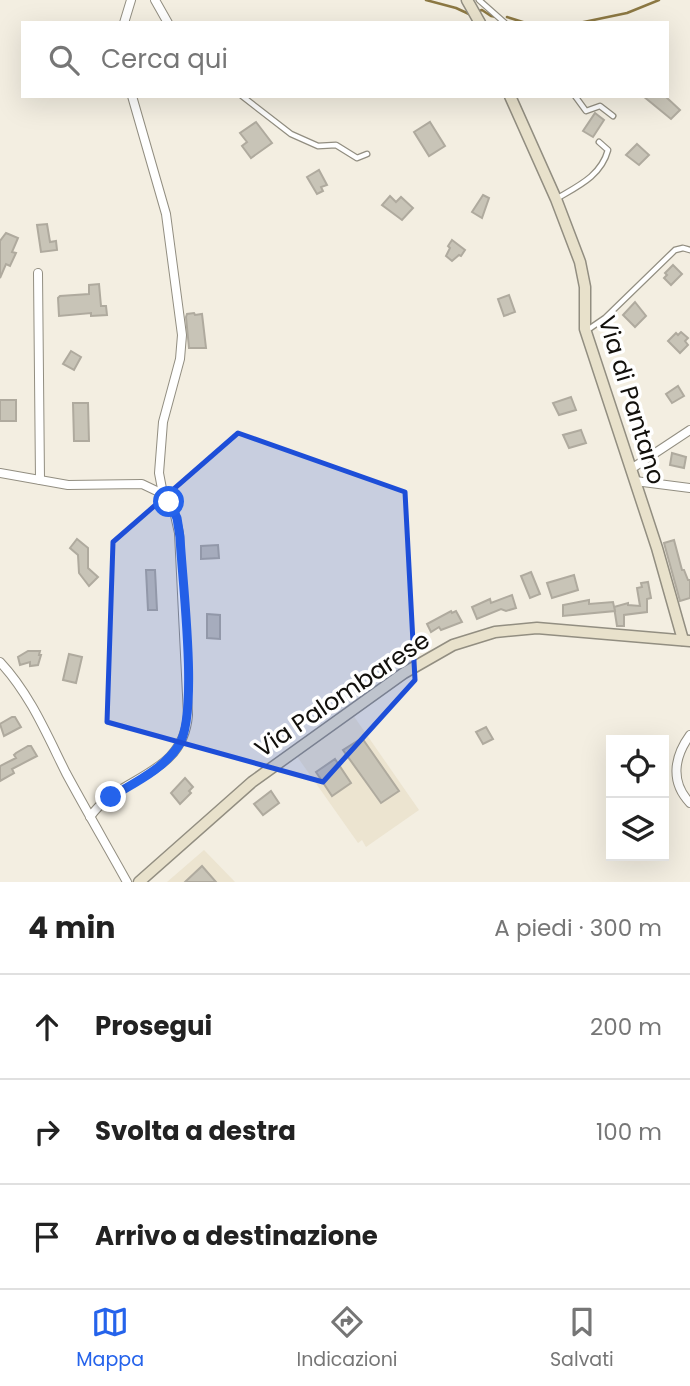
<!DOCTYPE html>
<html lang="it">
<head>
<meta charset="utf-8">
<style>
	body { margin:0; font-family:Poppins,sans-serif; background:#f2f2f2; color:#222 }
	.controls { position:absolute; right:21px; bottom:21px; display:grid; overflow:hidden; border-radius:0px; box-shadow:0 7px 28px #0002 }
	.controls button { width:63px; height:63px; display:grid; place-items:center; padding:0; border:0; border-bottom:2px solid #e0e0e0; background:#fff; color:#222; font:35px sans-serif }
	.stop { position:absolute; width:21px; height:21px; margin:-16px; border:5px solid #2563eb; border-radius:50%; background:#fff }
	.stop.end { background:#2563eb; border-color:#fff; box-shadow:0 2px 7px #0008 }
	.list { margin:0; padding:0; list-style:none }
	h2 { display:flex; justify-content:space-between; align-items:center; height:91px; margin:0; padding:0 28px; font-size:30px }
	h2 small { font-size:23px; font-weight:400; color:#767676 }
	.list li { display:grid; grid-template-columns:46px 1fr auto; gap:21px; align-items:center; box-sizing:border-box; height:105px; padding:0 28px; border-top:2px solid #e0e0e0 }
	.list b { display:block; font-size:26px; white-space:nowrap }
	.list em { font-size:23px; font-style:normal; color:#767676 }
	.icon { flex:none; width:38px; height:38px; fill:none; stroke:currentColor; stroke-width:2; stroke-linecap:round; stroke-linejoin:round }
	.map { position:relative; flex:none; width:690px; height:882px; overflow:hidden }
	.search { position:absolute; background:#fff; box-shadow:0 7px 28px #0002; left:21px; right:21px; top:21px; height:77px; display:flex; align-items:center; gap:18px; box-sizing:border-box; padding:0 24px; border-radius:0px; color:#767676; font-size:26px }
	.sheet { height:406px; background:#fff }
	nav { display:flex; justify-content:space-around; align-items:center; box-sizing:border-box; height:98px; border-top:2px solid #e0e0e0; background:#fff; font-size:19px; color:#767676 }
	nav a { display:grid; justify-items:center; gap:4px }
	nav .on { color:#2563eb }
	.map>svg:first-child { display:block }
	.built { fill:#ece4d0 }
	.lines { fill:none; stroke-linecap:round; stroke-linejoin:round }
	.stream { stroke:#8c7843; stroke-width:2.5 }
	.building { fill:#c8c4b7; stroke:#afaa9e; stroke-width:2 }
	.lane-casing { stroke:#928e81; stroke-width:7 }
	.street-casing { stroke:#928e81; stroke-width:10 }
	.secondary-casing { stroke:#928e81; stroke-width:13 }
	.lane { stroke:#fff; stroke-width:4.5 }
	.street { stroke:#fff; stroke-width:8 }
	.secondary { stroke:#e8e1cb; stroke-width:10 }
	.route { stroke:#2563eb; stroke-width:9 }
	.marked { fill:#1d4ed8; fill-opacity:0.2; stroke:#1d4ed8; stroke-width:5; stroke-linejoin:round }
	.labels { text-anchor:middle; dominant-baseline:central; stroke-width:7; stroke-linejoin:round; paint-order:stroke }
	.street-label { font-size:24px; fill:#12100c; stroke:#fff }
</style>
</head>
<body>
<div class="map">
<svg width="690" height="882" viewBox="0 0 690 882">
	<rect width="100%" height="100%" fill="#f3eee1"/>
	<!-- built -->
	<g class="built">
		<polygon points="353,715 419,810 366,847 362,840 358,843 296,755"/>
		<polygon points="204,850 235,882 167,882"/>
	</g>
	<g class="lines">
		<!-- stream -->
		<g class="stream">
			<polyline points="426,0 456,8 469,14"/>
			<polyline points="479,11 482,10 491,16 497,17"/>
			<polyline points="507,17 526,23"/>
			<polyline points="579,23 627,13 659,0"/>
		</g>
	</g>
	<!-- building -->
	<g class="building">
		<polygon points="643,96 665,96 680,110 671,119"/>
		<polygon points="595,113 604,120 593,137 583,131"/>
		<polygon points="256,122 272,143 251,158 242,146 247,142 240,133"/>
		<polygon points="430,122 445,146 429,156 414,132"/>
		<polygon points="637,144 649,155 639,165 626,155"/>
		<polygon points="319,170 327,185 321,187 323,191 317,194 307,177"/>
		<polygon points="483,195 489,198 482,218 472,212"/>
		<polygon points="390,196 396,202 401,197 413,208 402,220 382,205"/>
		<polygon points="47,224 50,242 56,241 57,250 41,252 37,225"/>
		<polygon points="6,233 18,238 12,252 16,253 10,266 6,264 0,278 0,241"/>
		<polygon points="452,240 465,250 461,256 459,255 452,261 446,256 450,248 448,246"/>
		<polygon points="673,265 682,274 671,285 664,278 667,275 665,273"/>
		<polygon points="99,284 101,306 106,306 107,315 91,316 91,313 59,316 58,298 60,296 89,294 89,285"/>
		<polygon points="509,295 515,312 504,316 498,299"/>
		<polygon points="635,302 646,316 635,327 623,315"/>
		<polygon points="194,313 195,315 202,314 206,348 189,348 186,317 187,314"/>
		<polygon points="681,332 688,338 685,341 688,345 680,353 668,341 676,333 678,335"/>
		<polygon points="71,351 81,357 74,370 63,364"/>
		<polygon points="678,386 684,396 672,403 666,394"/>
		<polygon points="571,397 576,410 559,415 553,403"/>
		<rect x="0" y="400" width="16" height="21"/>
		<polygon points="73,403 88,403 89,441 74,441"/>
		<polygon points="581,430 586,443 569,448 563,435"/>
		<polygon points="672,453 686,457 684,468 670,465"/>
		<polygon points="77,539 88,548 88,568 98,577 89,586 79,573 78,555 70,548"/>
		<polygon points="674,540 682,570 684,570 688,580 690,580 690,598 680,601 664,543"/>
		<polygon points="218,545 219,558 201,559 201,546"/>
		<polygon points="146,570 155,570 157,610 148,610"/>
		<polygon points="531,572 540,594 530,598 521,576"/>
		<polygon points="574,575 578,590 552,598 547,583"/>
		<polygon points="648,582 651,598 647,599 647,612 624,615 624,626 617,626 614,607 628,603 628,605 640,606 637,588 642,587 641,583"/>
		<polygon points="512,595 516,608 506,611 501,609 477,619 472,607 490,599 491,603"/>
		<polygon points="589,600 589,604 613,602 615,611 563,616 563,605"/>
		<polygon points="451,611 452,613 456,611 462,622 441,630 439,627 431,632 427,624"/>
		<polygon points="207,614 220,615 220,639 207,638"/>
		<polygon points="28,651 40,651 39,655 41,655 38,665 30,666 30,662 20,665 18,657"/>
		<polygon points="69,654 82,657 76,683 63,680"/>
		<polygon points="12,717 15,717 21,727 4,736 0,724"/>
		<polygon points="486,727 493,739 483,744 476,732"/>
		<polygon points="362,738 399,791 381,803 343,750"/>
		<polygon points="28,746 31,746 37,756 12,769 14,773 0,781 0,766 16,758 14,755 16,753"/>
		<polygon points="335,759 351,783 332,796 316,772"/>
		<polygon points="185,778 193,787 189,791 191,793 180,804 171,793"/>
		<polygon points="271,791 279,803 263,815 254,804"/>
		<polygon points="202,866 216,882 185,882"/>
	</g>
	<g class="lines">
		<defs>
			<g id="lane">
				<polyline points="479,0 505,23"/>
				<polyline points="242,96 291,134 318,146 336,145 357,158 367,154"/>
				<polyline points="575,96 586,111 600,106 613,116"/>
				<path d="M 556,199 C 578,186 601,176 608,150 L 599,142"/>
				<polyline points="586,331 605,318 675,250 683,248 690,250"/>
			</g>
			<g id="street">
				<polyline points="155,0 168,23"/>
				<polyline points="124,23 131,0"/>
				<polyline points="38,273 40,480"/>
				<polyline points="631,469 690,430"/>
				<polyline points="0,473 68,485 142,484 163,494"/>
				<polyline points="635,481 690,488"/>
				<path d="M 0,662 C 30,694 47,735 66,773 C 86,810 107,846 127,882"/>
				<path d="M 690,735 C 674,757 670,782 690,803"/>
				<path d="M 90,817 C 119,775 183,777 188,715 L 179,533 L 174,511 L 163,494 L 159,473 L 163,422 L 180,359 L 182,335 L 166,214 L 132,96"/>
			</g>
			<g id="secondary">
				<polyline points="467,0 480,23"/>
				<polyline points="510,96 556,199 580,262 585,287 585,329 657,548 683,640"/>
				<polyline points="139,882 252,782 404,673 453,645 495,632 537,628 690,641"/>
			</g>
		</defs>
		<!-- lane casing -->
		<use href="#lane" class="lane-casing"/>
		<!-- street casing -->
		<use href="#street" class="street-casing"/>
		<!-- secondary casing -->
		<use href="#secondary" class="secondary-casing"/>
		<!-- lane -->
		<use href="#lane" class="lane"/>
		<!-- street -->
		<use href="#street" class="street"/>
		<!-- secondary -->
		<use href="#secondary" class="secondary"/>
	</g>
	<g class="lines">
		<!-- route -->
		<path class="route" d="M 111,797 C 134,783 164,769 179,745 C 199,713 182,580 180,537 L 177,518 L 169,502"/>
	</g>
	<!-- marked area -->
	<path class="marked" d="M 238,433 L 405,492 L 415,680 L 323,782 L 107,722 L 113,542 Z"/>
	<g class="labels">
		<!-- street labels -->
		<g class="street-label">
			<text transform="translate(632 400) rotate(73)">Via di Pantano</text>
			<text transform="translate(342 694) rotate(-34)">Via Palombarese</text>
		</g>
	</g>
</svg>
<div class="controls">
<button><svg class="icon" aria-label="locate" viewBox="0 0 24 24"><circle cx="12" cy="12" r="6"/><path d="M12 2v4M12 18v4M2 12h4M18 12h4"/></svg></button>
<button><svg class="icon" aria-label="layers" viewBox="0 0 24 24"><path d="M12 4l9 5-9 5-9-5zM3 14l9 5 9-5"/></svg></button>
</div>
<div class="stop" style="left:169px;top:502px"></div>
<div class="stop end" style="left:111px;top:797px"></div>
<div class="search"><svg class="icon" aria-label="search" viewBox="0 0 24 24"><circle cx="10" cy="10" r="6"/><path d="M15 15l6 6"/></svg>Cerca qui</div>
</div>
<section class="sheet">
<h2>4 min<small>A piedi · 300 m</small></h2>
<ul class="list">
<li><svg class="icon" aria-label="ahead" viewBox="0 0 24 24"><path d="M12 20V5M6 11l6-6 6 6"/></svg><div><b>Prosegui</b></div><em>200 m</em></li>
<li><svg class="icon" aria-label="right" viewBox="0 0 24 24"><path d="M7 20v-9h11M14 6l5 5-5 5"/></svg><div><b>Svolta a destra</b></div><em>100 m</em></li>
<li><svg class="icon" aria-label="arrive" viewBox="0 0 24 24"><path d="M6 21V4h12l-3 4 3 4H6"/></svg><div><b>Arrivo a destinazione</b></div></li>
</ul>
</section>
<nav>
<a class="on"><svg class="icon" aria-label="map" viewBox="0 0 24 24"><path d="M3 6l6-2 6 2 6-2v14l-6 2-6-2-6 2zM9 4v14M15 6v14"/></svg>Mappa</a>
<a><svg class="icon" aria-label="directions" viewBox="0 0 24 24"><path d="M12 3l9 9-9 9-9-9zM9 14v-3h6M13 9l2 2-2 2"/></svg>Indicazioni</a>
<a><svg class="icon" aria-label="saved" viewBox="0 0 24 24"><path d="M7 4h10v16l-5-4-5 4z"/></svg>Salvati</a>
</nav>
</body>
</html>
